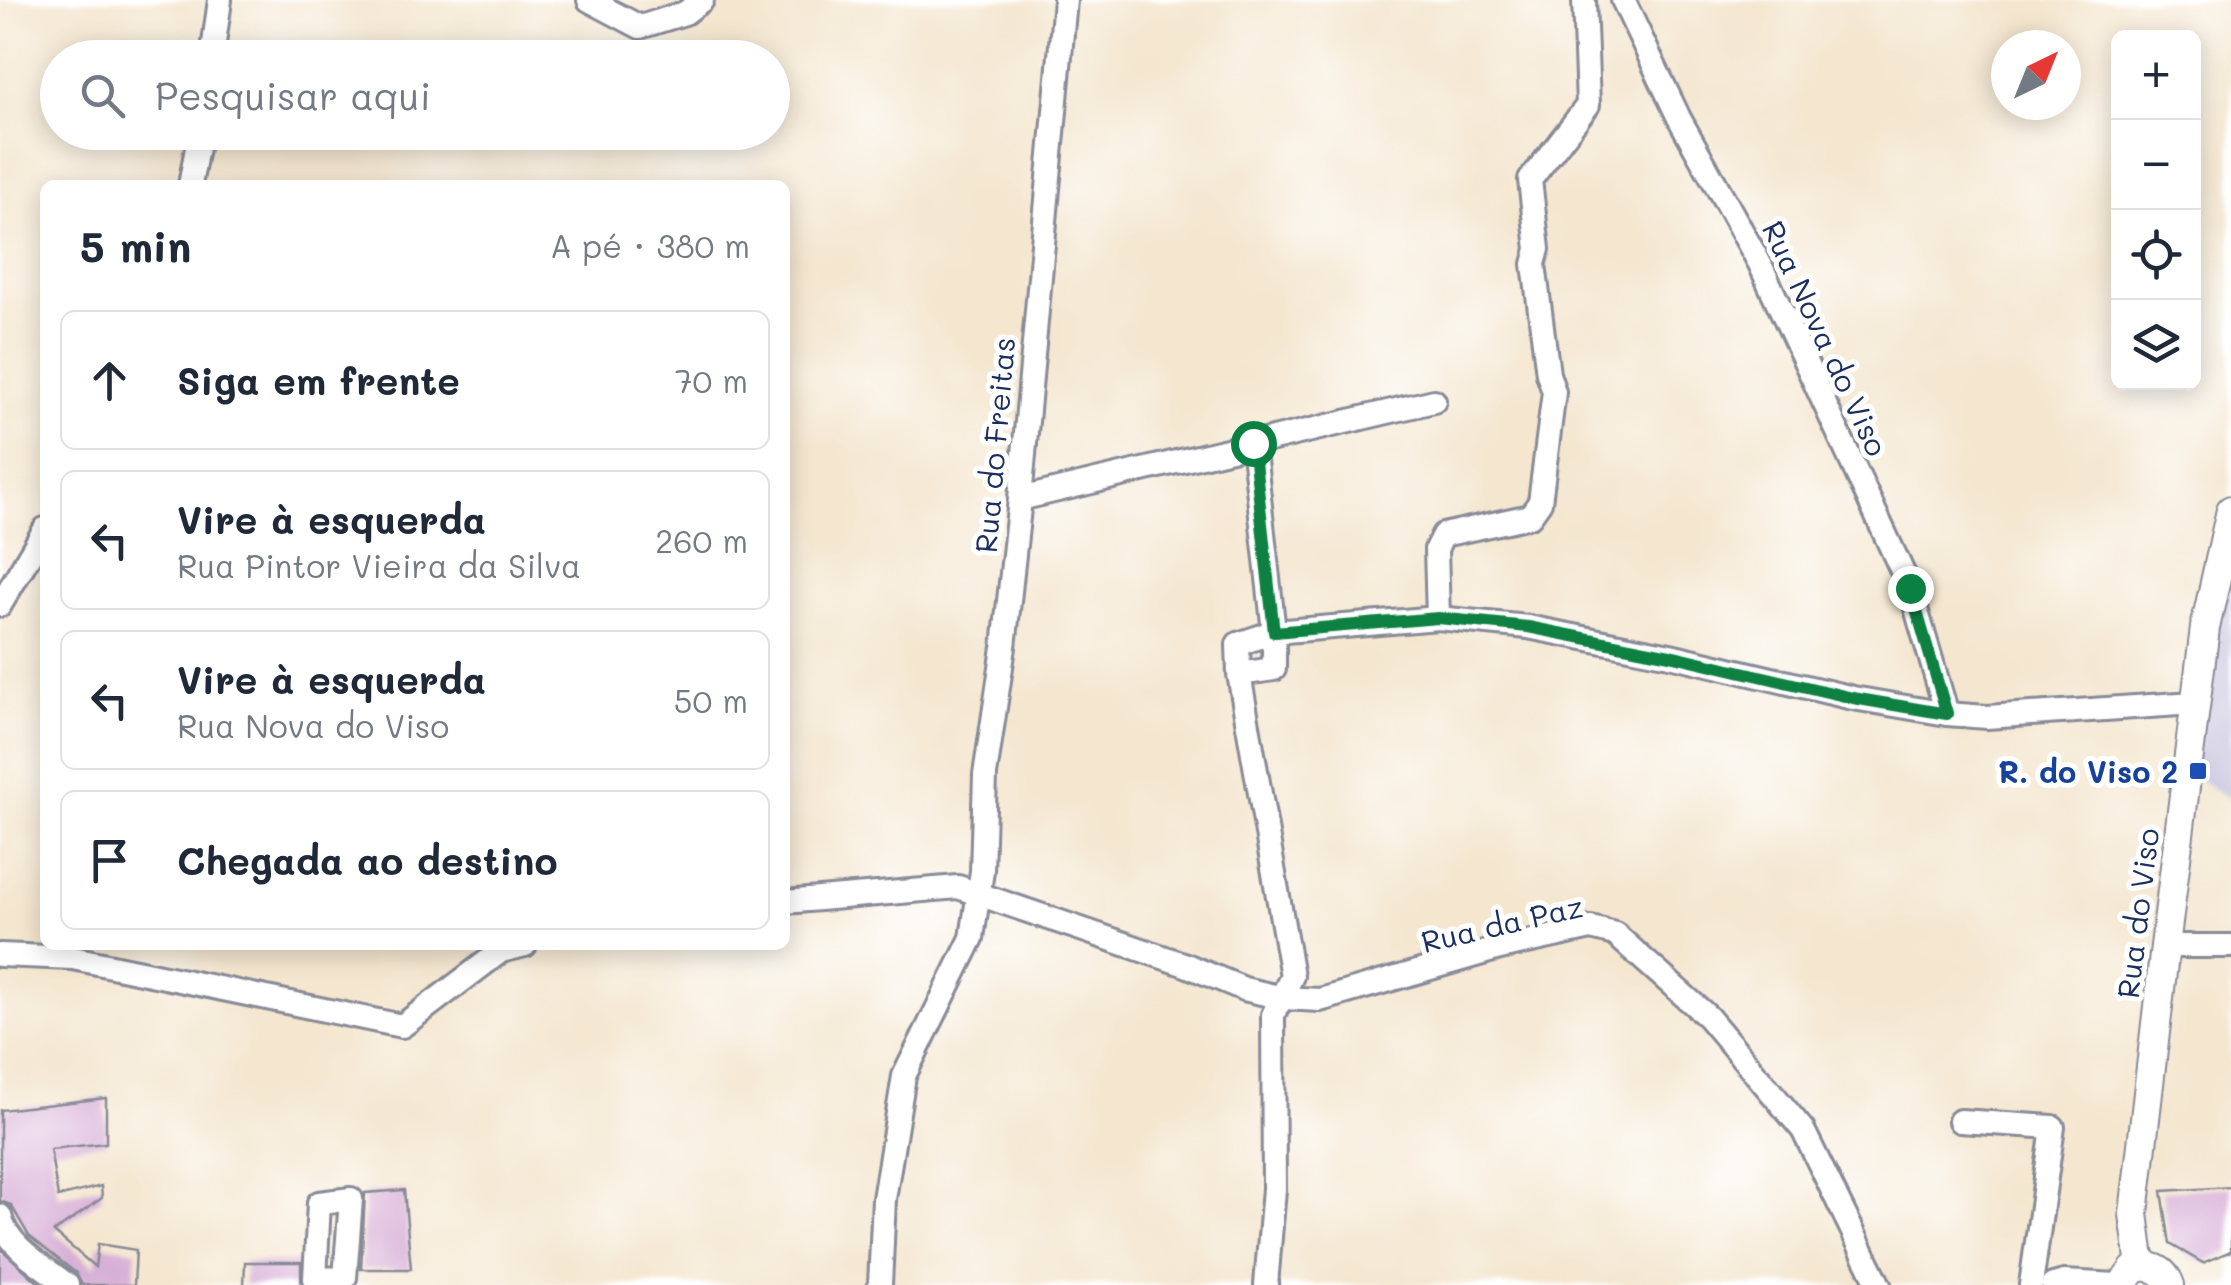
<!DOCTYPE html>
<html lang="pt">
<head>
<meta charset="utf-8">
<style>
	body { margin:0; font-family:Mali,sans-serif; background:#f6f6f7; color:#1f2937 }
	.controls { position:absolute; right:30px; top:30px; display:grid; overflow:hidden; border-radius:15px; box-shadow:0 5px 25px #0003 }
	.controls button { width:90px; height:90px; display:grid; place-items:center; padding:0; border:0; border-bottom:2px solid #e0e1e3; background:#fff; color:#1f2937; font:50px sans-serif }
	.compass { position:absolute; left:1991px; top:30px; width:90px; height:90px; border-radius:50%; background:#fff; box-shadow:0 5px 25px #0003; rotate:43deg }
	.stop { position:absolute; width:30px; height:30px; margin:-22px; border:8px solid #0b8043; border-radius:50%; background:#fff }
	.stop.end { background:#0b8043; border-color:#fff; box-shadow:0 2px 10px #0008 }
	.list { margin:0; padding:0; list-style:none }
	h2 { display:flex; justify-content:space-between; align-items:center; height:130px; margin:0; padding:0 40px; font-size:42px }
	h2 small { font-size:32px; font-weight:400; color:#747a83 }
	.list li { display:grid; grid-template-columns:65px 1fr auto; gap:30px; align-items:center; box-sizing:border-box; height:140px; margin:0 20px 20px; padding:0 20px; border:2px solid #e0e1e3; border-radius:15px }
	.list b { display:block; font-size:38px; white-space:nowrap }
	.list p { margin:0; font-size:32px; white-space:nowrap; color:#747a83 }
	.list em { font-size:32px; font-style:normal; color:#747a83 }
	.icon { flex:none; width:55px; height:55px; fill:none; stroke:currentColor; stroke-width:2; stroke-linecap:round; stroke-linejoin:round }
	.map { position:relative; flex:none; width:2231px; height:1285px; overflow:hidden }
	.search { position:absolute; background:#fff; box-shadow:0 5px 25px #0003; left:40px; top:40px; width:750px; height:110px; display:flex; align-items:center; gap:25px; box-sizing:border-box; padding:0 35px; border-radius:55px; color:#747a83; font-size:38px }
	.panel { position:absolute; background:#fff; box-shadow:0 5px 25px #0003; left:40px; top:180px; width:750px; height:770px; border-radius:15px }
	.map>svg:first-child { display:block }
	.industrial { fill:#c4c0db }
	.building { fill:#d8b0d7 }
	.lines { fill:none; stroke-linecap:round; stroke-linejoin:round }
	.minor-casing { stroke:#888a96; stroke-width:28 }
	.major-casing { stroke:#888a96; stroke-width:32 }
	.minor { stroke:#fff; stroke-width:22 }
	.major { stroke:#fff; stroke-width:28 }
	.route { stroke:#0b8043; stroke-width:12 }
	.transit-dot { fill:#1a4fb4; stroke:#fff; stroke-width:4 }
	.labels { text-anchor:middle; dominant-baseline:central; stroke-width:10; stroke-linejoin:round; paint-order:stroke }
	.street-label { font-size:30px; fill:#1b2f5e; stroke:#fff }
	.transit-label { font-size:30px; font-weight:bold; fill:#164399; stroke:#fff; text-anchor:end }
</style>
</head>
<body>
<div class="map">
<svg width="2231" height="1285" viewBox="0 0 2231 1285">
	<rect width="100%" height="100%" fill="#fff"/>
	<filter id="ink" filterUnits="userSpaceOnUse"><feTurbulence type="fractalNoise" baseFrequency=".01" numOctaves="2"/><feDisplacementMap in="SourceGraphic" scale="20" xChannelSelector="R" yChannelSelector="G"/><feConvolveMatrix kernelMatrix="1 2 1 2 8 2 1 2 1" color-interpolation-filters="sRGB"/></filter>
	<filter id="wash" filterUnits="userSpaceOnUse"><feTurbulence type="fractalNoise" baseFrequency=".0048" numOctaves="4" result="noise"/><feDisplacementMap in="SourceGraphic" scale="40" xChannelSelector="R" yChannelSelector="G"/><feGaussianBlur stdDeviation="2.25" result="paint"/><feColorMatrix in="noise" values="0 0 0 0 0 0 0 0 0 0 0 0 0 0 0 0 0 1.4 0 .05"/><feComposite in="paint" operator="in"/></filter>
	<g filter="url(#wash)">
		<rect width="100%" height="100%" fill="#f4e6cf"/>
		<!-- industrial -->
		<polygon class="industrial" points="2231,509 2231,800 2186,771"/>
		<g id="blocks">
			<!-- building -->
			<g class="building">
				<polygon points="106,1098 106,1143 50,1149 58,1197 101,1186 102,1198 54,1232 95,1267 98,1244 136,1250 134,1285 82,1285 76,1273 29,1236 11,1205 0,1201 0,1110"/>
				<polygon points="2231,1187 2231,1251 2203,1263 2170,1244 2162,1191"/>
				<polygon points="404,1190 411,1269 361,1269 365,1193"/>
				<polygon points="0,1248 40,1284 39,1285 0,1285"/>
				<polygon points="245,1262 301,1262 301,1285 244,1285"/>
			</g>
		</g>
	</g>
	<g filter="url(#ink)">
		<use href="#blocks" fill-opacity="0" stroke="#888a96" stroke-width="2.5"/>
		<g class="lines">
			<defs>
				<g id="minor">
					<polyline points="589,0 640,27 685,13 702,0"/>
					<polyline points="1623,0 1679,118 1760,264 1910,588 1947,714"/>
					<polyline points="212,58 220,0"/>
					<polyline points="190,185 200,132"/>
					<polyline points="1253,443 1274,632 1438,618 1528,627 1670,655 1853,698 1947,714 1987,717 2194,703"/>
					<polyline points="1020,499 1434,401"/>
					<polyline points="0,605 45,529"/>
					<polyline points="1438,618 1436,549 1443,535 1530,516 1540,502 1554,392 1548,374 1534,264 1538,249 1530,180 1588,105 1584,0"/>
					<polyline points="1239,674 1274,669 1274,632 1238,644 1239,674 1292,976 1273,1015 1274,1189 1266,1285"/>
					<polyline points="785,902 958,887 1186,965 1244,989 1283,998 1320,1000 1500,948 1591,928 1615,934 1708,1017 1803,1130 1879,1285"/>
					<polyline points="2165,946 2231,946"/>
					<polyline points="0,955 73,958 402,1026 501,951 525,945"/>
					<polyline points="1960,1121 2053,1127 2031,1285"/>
					<polygon points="351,1199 345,1278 315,1279 319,1203"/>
					<path d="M 0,1216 C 6,1246 45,1267 67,1285"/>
					<polyline points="880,1285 884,1199 904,1076 972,938 982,871 985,775 1004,647 1020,499 1065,0"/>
					<polyline points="2053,1285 2064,1282 2117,1285"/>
				</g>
				<g id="major">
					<polyline points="2141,1266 2134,1214 2165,946 2205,628 2231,510"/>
					<path d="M 2122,1285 L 2134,1269 C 2150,1263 2164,1269 2170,1285"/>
				</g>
			</defs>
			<!-- minor casing -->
			<use href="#minor" class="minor-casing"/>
			<!-- major casing -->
			<use href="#major" class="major-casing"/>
			<!-- minor -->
			<use href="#minor" class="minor"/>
			<!-- major -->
			<use href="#major" class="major"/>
		</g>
	</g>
	<g class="lines" filter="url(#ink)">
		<!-- route -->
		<polyline class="route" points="1253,443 1274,632 1438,618 1528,627 1670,655 1853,698 1947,714 1910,588"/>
	</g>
	<!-- markers -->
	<rect class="transit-dot" x="2188" y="761" width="20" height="20" rx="5"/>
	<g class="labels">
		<!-- street labels -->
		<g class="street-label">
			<text transform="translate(1826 338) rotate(65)">Rua Nova do Viso</text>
			<text transform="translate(994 445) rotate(-85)">Rua do Freitas</text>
			<text transform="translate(2137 913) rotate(-83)">Rua do Viso</text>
			<text transform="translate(1502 923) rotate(-13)">Rua da Paz</text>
		</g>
		<!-- transit labels -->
		<g class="transit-label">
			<text x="2178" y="771">R. do Viso 2</text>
		</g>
	</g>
</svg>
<div class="controls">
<button>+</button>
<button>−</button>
<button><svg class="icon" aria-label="locate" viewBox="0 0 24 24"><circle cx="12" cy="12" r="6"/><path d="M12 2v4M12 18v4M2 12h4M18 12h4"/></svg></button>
<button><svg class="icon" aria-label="layers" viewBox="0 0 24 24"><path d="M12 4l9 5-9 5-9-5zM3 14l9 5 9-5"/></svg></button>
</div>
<svg class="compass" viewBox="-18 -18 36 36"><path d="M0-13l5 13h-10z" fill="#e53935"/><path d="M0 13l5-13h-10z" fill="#747a83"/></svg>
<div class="stop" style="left:1253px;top:443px"></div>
<div class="stop end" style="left:1910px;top:588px"></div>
<div class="search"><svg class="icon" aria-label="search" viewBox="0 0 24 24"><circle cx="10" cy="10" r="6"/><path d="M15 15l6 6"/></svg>Pesquisar aqui</div>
<section class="panel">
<h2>5 min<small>A pé · 380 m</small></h2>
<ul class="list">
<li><svg class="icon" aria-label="ahead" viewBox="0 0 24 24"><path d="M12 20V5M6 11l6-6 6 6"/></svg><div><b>Siga em frente</b></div><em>70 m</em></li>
<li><svg class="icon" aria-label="left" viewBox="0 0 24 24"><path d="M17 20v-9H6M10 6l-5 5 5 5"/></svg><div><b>Vire à esquerda</b><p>Rua Pintor Vieira da Silva</p></div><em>260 m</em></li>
<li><svg class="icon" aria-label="left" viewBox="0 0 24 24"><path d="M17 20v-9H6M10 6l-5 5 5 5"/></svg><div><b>Vire à esquerda</b><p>Rua Nova do Viso</p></div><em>50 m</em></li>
<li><svg class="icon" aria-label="arrive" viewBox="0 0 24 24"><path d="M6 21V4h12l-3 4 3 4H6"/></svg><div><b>Chegada ao destino</b></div></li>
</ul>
</section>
</div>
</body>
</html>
